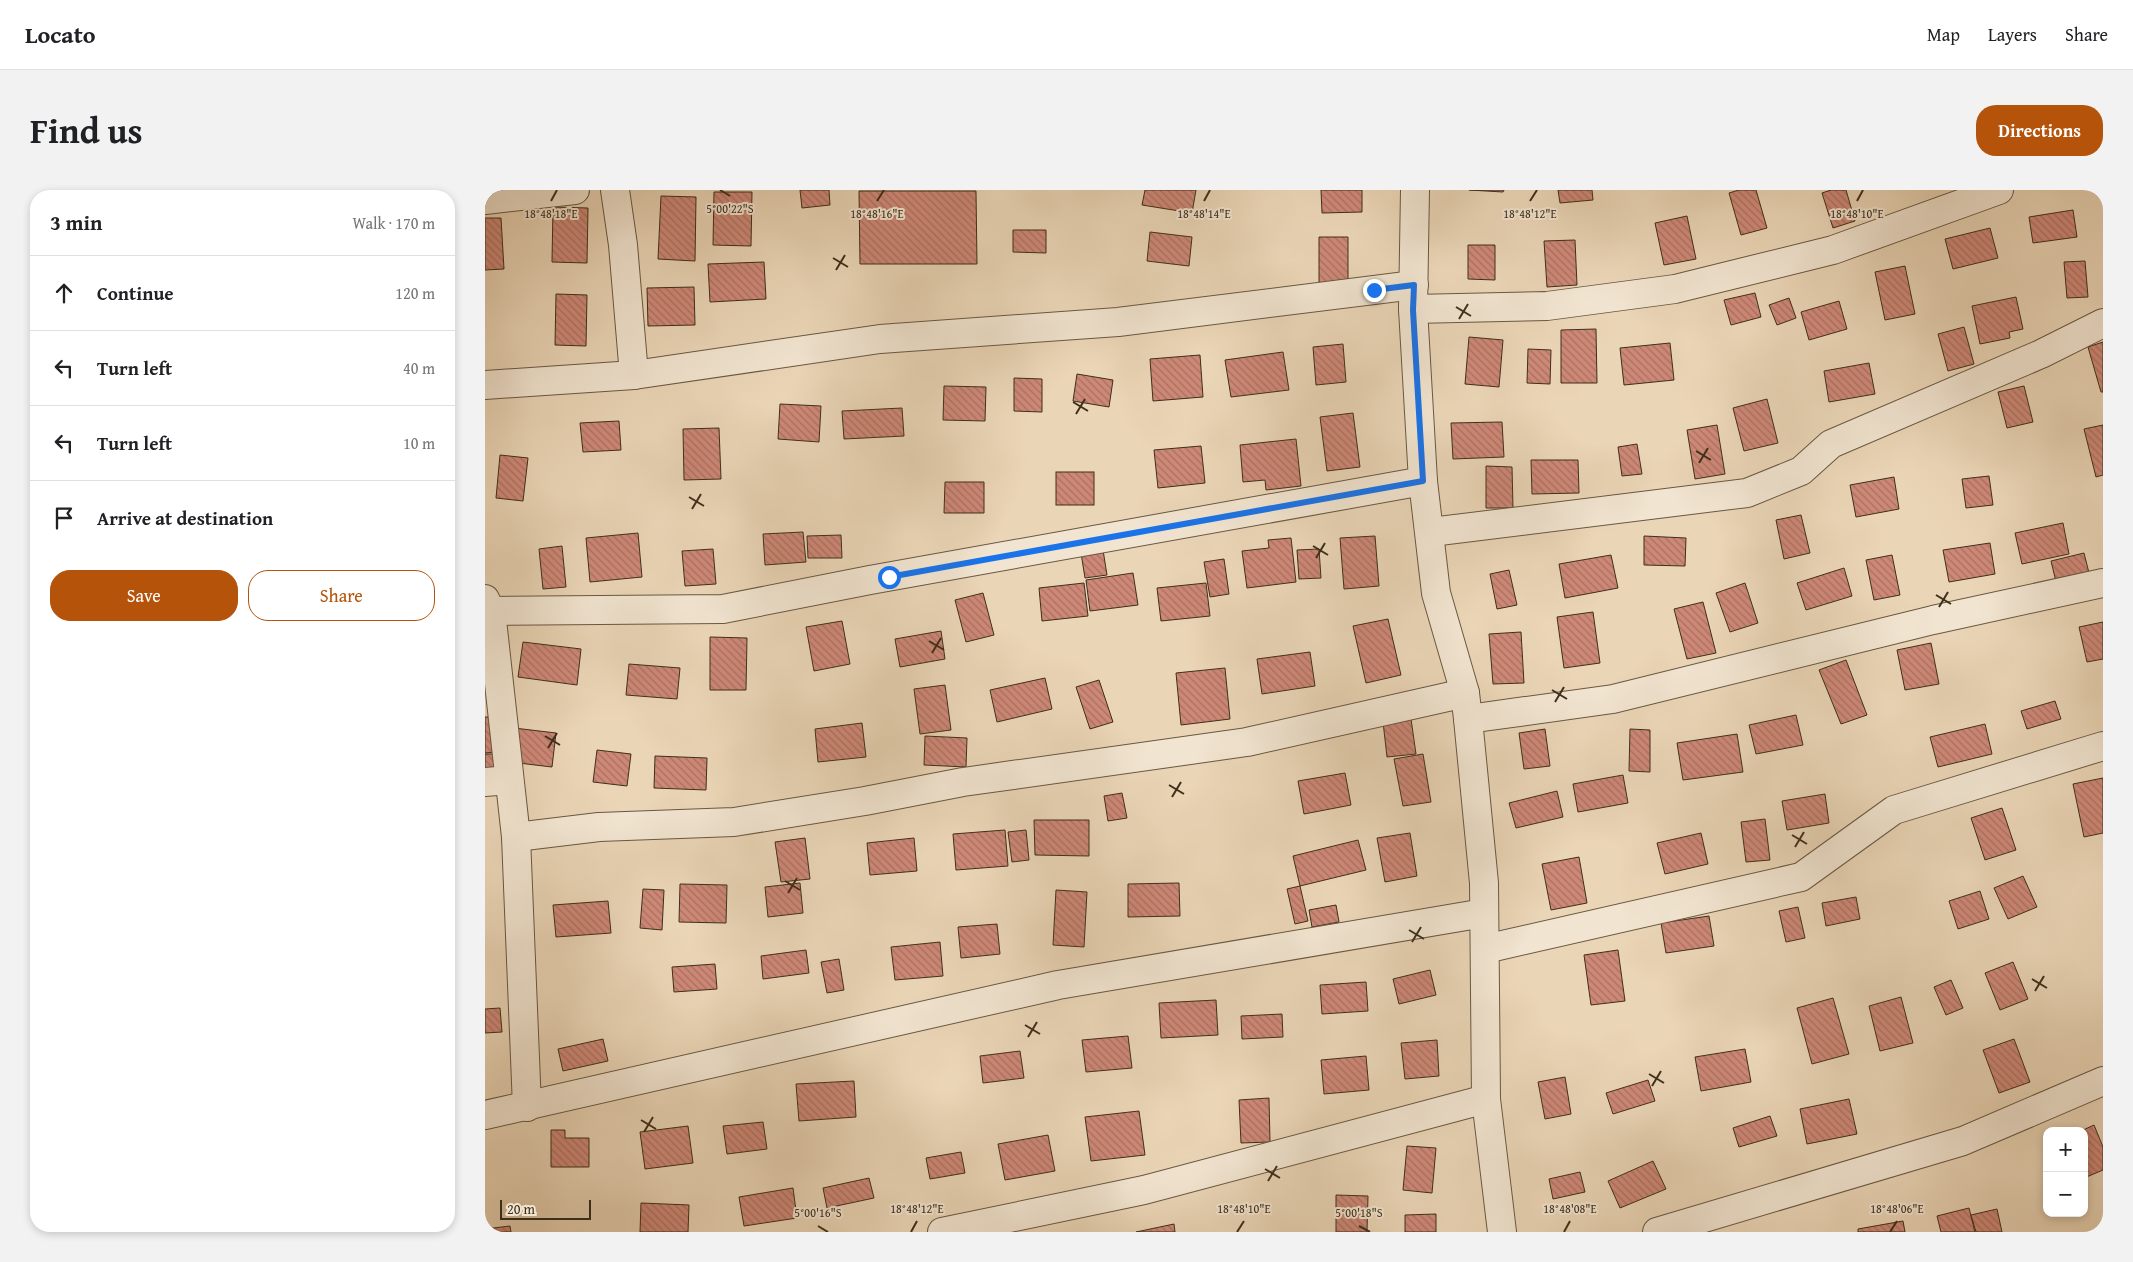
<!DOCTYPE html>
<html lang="en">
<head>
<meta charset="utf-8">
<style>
	body { margin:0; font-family:"Gentium Book Plus",serif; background:#f2f2f2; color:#202124 }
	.controls { position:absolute; right:15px; bottom:15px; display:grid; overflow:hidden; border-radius:10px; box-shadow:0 2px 8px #0003 }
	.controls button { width:45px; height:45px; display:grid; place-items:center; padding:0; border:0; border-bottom:1px solid #e0e0e0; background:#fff; color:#202124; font:25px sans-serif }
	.scale { position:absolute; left:15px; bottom:12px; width:91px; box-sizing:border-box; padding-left:5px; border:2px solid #3e2f1b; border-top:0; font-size:14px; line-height:18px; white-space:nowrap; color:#3e2f1b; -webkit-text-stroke:4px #f1e4d0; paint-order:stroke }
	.stop { position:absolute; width:15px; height:15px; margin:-11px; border:4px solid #1a73e8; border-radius:50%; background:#fff }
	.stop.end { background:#1a73e8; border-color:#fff; box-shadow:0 1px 5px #0008 }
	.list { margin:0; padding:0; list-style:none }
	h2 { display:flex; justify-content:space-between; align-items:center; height:65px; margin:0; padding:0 20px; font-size:21px }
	h2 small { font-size:16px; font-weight:400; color:#757577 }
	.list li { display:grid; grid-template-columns:32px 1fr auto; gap:15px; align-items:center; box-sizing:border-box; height:75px; padding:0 20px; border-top:1px solid #e0e0e0 }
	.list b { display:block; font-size:19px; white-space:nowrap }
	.list em { font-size:16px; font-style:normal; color:#757577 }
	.actions { display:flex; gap:10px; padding:15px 20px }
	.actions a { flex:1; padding:11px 0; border:1px solid #b45309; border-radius:20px; text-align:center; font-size:18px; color:#b45309 }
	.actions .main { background:#b45309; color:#fff }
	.icon { flex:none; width:28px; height:28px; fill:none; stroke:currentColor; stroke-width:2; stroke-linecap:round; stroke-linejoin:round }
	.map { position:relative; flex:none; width:1618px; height:1042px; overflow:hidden; border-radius:20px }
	header { display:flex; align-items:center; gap:30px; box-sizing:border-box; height:70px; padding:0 25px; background:#fff; border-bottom:1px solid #e0e0e0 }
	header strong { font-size:24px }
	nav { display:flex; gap:28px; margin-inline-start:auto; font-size:18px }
	.intro { display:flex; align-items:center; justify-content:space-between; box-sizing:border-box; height:120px; padding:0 30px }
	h1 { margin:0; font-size:35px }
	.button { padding:12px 22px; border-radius:20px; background:#b45309; color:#fff; font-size:18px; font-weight:700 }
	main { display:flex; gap:30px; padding:0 30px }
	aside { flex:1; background:#fff; border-radius:20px; box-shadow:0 2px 8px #0003 }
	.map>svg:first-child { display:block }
	.building { fill:url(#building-back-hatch); stroke:#3e2f1b }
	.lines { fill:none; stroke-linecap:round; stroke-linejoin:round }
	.street-casing { stroke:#695842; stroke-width:30 }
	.street { stroke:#f1e4d0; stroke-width:28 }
	.route { stroke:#1a73e8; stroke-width:6 }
	.ticks { fill:none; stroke:#3e2f1b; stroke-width:2 }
	.ticks-label { font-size:12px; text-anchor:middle; fill:#3e2f1b; stroke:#f1e4d0; stroke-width:4; stroke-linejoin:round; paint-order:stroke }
</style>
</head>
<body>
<header>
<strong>Locato</strong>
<nav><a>Map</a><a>Layers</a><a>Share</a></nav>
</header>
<div class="intro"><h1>Find us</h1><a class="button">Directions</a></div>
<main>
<aside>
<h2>3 min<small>Walk · 170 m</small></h2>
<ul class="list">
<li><svg class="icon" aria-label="ahead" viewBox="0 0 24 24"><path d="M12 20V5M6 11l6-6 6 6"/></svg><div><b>Continue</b></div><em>120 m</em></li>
<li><svg class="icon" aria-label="left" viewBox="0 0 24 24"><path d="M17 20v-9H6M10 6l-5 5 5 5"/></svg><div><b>Turn left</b></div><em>40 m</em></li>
<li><svg class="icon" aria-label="left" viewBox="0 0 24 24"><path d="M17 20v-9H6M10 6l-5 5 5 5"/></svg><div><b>Turn left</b></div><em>10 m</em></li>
<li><svg class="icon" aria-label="arrive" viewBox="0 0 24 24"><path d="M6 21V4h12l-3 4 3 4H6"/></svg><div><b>Arrive at destination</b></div></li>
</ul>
<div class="actions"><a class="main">Save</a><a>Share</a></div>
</aside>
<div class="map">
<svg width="1618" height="1042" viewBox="0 0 1618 1042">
	<defs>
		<pattern id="building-back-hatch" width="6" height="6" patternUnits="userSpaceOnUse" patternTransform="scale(1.25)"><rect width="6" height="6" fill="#ce8877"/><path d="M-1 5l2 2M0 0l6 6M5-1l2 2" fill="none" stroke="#a97061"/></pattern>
	</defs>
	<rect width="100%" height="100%" fill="#ead5b6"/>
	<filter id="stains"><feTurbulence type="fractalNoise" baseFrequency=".004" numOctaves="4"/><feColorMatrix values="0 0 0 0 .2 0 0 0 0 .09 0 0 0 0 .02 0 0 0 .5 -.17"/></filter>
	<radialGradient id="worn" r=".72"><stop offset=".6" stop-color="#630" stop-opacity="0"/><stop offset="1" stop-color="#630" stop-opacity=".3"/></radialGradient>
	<!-- building -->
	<g class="building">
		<polygon points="315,0 344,0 345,15 317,18"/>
		<polygon points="660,0 711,0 707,23 657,15"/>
		<polygon points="836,0 877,0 877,22 837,23"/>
		<polygon points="984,0 1019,0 1018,2"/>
		<polygon points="1073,0 1107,0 1108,10 1075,13"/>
		<polygon points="1254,0 1271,0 1282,38 1256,45 1244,3"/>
		<polygon points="1346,0 1361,0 1370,31 1348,38 1337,3"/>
		<polygon points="374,1 491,1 492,74 375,74"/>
		<polygon points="229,2 267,2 266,56 228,55"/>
		<polygon points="176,6 211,7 210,71 173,69"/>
		<polygon points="68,17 103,18 102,73 67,72"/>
		<polygon points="1588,20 1592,47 1548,53 1544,27"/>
		<polygon points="1202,26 1211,69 1179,75 1170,33"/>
		<polygon points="0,28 16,28 19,79 0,80"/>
		<polygon points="1505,38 1513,68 1468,79 1460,49"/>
		<polygon points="528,40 561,40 561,63 528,62"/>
		<polygon points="665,42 707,47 704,76 662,71"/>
		<polygon points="834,47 863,47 863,96 834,95"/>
		<polygon points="1090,50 1092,95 1062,97 1059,51"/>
		<polygon points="983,55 1010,55 1010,90 983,89"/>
		<polygon points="1600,71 1603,107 1582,108 1579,72"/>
		<polygon points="279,72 281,109 225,112 223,74"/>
		<polygon points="1420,76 1430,124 1400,130 1390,82"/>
		<polygon points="209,97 210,135 163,136 162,98"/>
		<polygon points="1270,103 1276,127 1246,135 1239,110"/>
		<polygon points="71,104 102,105 101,156 70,155"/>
		<polygon points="1531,107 1538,139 1524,142 1525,148 1495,154 1487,116"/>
		<polygon points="1304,108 1311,128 1292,135 1284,115"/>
		<polygon points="1354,111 1362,139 1324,150 1316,122"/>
		<polygon points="1479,137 1489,174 1463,181 1453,144"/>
		<polygon points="1111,139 1112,193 1076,193 1076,140"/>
		<polygon points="984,147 1018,150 1014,197 980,194"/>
		<polygon points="1618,152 1618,202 1616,202 1603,157"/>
		<polygon points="1185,153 1189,190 1139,195 1135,158"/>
		<polygon points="858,154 861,192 831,195 828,157"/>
		<polygon points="1043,159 1066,160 1065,194 1042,193"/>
		<polygon points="798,162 804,200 746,207 740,170"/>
		<polygon points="715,165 718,207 668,211 665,169"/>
		<polygon points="1384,173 1390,204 1344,212 1339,181"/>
		<polygon points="592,184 628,190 624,217 588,211"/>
		<polygon points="529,188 557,189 557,222 529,221"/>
		<polygon points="459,196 501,197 500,231 458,230"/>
		<polygon points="1539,196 1548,232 1522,238 1513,202"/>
		<polygon points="1282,209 1293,253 1259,261 1248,218"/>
		<polygon points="295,214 336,216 334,252 293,249"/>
		<polygon points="417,218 419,246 359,249 357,221"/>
		<polygon points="868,223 875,277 842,281 835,227"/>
		<polygon points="134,231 136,260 98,262 95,233"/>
		<polygon points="1017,232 1019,267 968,269 966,233"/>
		<polygon points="1232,235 1240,284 1210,289 1202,240"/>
		<polygon points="1618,235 1618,285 1611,287 1599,239"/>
		<polygon points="234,238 236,289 199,290 198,239"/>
		<polygon points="811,249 816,296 781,300 780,290 758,292 755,255"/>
		<polygon points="1152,254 1157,284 1137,286 1133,257"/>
		<polygon points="716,256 720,293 673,298 669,260"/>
		<polygon points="15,265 43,268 38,311 11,308"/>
		<polygon points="1046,270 1093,270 1094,303 1047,304"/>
		<polygon points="1001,276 1027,277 1028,318 1001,318"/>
		<rect x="571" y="282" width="38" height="33"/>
		<polygon points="1504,286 1508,315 1481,318 1477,289"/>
		<polygon points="1409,287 1414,319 1371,327 1365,295"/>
		<polygon points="460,292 499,292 499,323 459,323"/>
		<polygon points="1316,325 1325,363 1299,369 1291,330"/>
		<polygon points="1578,333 1584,364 1537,374 1530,343"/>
		<polygon points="318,342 321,372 280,375 278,344"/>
		<polygon points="153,343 157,387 105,392 101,348"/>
		<polygon points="356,345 357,368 323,368 322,346"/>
		<polygon points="890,346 894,396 859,399 855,348"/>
		<polygon points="1159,346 1201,348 1200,376 1159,375"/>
		<polygon points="806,348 811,392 762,398 757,361 784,358 783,350"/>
		<polygon points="1505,353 1510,384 1464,392 1458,360"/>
		<polygon points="77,356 81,397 58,399 54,359"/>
		<polygon points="228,359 231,394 200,396 197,361"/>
		<polygon points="834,359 836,388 814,389 812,360"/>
		<polygon points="618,360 622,385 600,388 596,363"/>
		<polygon points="1599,363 1605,387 1572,396 1566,371"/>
		<polygon points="1126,365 1133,398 1080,408 1074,374"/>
		<polygon points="1407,365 1415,405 1389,410 1381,370"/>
		<polygon points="739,369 744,404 725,407 719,372"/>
		<polygon points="1359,378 1367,406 1321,420 1312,393"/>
		<polygon points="1024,380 1032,415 1012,419 1005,384"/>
		<polygon points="648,383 653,415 605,421 601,390"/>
		<polygon points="599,393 603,426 557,431 554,398"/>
		<polygon points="721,393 725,426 676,431 672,398"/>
		<polygon points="1260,393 1273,433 1245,442 1231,403"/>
		<polygon points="498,403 509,445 481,452 470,410"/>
		<polygon points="1218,412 1231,463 1202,469 1189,419"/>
		<polygon points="1108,422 1115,473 1079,478 1072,427"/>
		<polygon points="903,429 916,485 881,493 868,436"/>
		<polygon points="357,431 365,474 329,481 321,437"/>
		<polygon points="1618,432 1618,469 1602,472 1594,437"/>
		<polygon points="456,441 460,469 415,477 410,449"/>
		<polygon points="1036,442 1039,493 1008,494 1004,444"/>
		<polygon points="225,447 262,448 261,500 225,500"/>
		<polygon points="38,452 96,459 92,495 33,487"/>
		<polygon points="1446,453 1454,494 1420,500 1412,460"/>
		<polygon points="825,462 830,496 777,504 772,469"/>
		<polygon points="1361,470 1382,525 1356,534 1334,480"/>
		<polygon points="144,474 195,478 192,509 141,505"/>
		<polygon points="740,478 745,529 696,535 691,483"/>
		<polygon points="560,488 567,519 512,532 505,500"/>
		<polygon points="614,490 628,532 605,539 591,497"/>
		<polygon points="460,495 466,540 435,544 429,499"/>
		<polygon points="1570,511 1576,529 1542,539 1536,521"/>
		<polygon points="1311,525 1318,555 1271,564 1264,535"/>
		<polygon points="0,527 8,527 10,562 0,563"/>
		<polygon points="926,529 931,564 902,567 898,532"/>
		<polygon points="377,533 381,567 333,572 330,539"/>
		<polygon points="1500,534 1507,564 1453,577 1445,547"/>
		<polygon points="29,538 71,543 67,577 25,572"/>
		<polygon points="1060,539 1065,576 1039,579 1034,543"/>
		<polygon points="1145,539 1165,540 1165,582 1144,581"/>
		<polygon points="1252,544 1258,582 1198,590 1192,553"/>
		<polygon points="440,546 482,548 481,577 439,575"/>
		<polygon points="112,560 146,564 142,596 108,592"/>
		<polygon points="0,564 9,564 10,580 0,581"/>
		<polygon points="938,564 946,612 918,616 909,569"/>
		<polygon points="170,566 222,568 221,600 169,598"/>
		<polygon points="860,583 866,615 819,624 813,591"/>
		<polygon points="1138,585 1143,613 1093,622 1088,594"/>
		<polygon points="1618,588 1618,643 1599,647 1588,594"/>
		<polygon points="1072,601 1078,627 1031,638 1024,613"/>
		<polygon points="637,603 642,628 623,631 619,606"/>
		<polygon points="1340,604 1344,633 1302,640 1297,611"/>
		<polygon points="1517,618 1531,660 1500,670 1486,628"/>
		<polygon points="1280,629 1285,670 1261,672 1256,632"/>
		<polygon points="549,630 604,630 604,666 550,665"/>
		<polygon points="520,640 523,676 471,680 468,644"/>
		<polygon points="541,640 544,670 527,672 523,642"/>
		<polygon points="925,643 932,686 900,692 892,648"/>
		<polygon points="1216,643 1223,674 1180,684 1172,653"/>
		<polygon points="320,648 325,689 296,692 290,652"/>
		<polygon points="429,648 432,681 385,685 382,653"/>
		<polygon points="873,650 881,680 815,696 808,666"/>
		<polygon points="1094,667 1102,713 1066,720 1057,674"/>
		<polygon points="1538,686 1552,717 1523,729 1509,698"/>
		<polygon points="315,693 318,723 283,727 280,697"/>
		<polygon points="694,693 695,726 643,727 643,694"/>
		<polygon points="195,694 242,695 241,733 194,732"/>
		<polygon points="815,696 823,731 810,734 802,699"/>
		<polygon points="158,699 179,700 177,740 155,738"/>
		<polygon points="571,700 602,702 599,757 568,755"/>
		<polygon points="1495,701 1504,729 1473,739 1464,711"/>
		<polygon points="1371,707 1375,729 1341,736 1337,713"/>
		<polygon points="123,711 126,743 71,747 68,715"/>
		<polygon points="851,715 854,732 827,737 824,720"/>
		<polygon points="1313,717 1320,748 1301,752 1294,721"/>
		<polygon points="1224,726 1229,756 1181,763 1176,733"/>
		<polygon points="512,734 515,764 476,768 473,737"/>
		<polygon points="455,752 458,786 410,790 406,757"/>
		<polygon points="321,760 324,783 278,789 276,766"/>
		<polygon points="1133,760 1140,811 1106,815 1099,765"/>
		<polygon points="354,769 359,800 342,803 336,772"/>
		<polygon points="1528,772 1543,809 1515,820 1500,783"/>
		<polygon points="230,774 232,799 189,802 187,777"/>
		<polygon points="945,780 951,805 914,814 908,789"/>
		<polygon points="1466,790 1478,818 1461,825 1449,797"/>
		<polygon points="881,792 883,821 837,824 835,795"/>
		<polygon points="1416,807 1428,853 1395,861 1384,816"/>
		<polygon points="1348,808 1364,864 1327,874 1312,818"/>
		<polygon points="731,810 733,845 676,848 674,813"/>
		<polygon points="15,818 17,842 0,843 0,819"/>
		<polygon points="797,824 798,847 757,849 756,826"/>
		<polygon points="643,846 647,878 601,882 597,850"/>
		<polygon points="118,849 123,871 78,881 73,859"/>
		<polygon points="1529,849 1545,892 1514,903 1498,860"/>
		<polygon points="952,850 954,886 920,889 916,853"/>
		<polygon points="1260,859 1266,892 1216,901 1210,867"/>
		<polygon points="535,861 539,888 498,893 495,866"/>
		<polygon points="881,866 884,900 839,904 836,870"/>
		<polygon points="1080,887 1086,924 1060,929 1053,892"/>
		<polygon points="1163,890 1170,911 1128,924 1121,903"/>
		<polygon points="369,891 371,927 314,931 311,894"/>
		<polygon points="784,908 785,952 756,953 754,910"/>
		<polygon points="1364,909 1372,944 1322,954 1315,919"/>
		<polygon points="654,921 660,965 606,971 600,927"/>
		<polygon points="1285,926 1292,946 1254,957 1248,938"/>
		<polygon points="278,932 282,959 242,964 238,936"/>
		<polygon points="1609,935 1618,957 1618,980 1599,988 1599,941 1596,941"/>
		<polygon points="203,936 208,973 160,979 155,942"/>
		<polygon points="66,940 80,940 80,948 104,948 104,977 66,977"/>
		<polygon points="563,945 570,981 520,990 513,954"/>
		<polygon points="922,956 951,958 947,1003 918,1000"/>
		<polygon points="476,962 480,983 445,989 441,968"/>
		<polygon points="1168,971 1181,999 1135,1018 1123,991"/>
		<polygon points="1095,982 1100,1002 1068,1009 1064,989"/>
		<polygon points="384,988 389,1008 342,1018 338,998"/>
		<polygon points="308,998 312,1028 259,1036 254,1007"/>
		<polygon points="851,1005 883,1006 882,1042 851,1042"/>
		<polygon points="156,1013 204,1015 203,1042 155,1042"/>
		<polygon points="1484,1018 1490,1042 1456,1042 1452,1026"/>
		<polygon points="1512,1019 1517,1042 1491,1042 1486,1025"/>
		<polygon points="951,1024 951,1042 920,1042 920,1025"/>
		<polygon points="1418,1031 1420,1042 1373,1042 1373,1039"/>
		<polygon points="689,1034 690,1042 651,1042"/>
		<polygon points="25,1036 26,1042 0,1042 0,1039"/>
	</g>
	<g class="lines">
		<defs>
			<g id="street">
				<polyline points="130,0 138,55 149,185"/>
				<polyline points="930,0 928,119 938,291 951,403 980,503 983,529 999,693 1001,909 1017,1042"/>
				<polyline points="0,10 90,0"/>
				<polyline points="928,119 1062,116 1190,99 1348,60 1514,0"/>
				<polyline points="0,195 149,185 395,149 633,132 929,95"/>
				<polyline points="946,342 1262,303 1316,281 1346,254 1556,164 1618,133"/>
				<polyline points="0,409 6,421 31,647 42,917"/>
				<polyline points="6,421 238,419 385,390 938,291"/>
				<polyline points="983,529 1128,509 1448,430 1618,393"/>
				<polyline points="0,592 24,590"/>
				<polyline points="31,647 114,637 249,632 380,611 478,592 762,552 980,503"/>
				<polyline points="1000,759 1316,687 1409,620 1618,556"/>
				<polyline points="0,925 573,795 999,723"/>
				<polyline points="457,1042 659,1000 1001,909"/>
				<polyline points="1172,1042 1478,951 1618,891"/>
			</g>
		</defs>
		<!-- street casing -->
		<use href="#street" class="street-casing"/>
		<!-- street -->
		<use href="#street" class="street"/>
	</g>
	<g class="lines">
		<!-- route -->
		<polyline class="route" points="404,387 938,291 928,120 929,95 889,100"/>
	</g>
	<!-- ticks -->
	<path class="ticks" d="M 235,0 L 245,6M 66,11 L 72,0M 392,11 L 399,0M 719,11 L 725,0M 1045,11 L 1052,0M 1372,11 L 1378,0M 348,68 L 363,77M 351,80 L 360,65M 971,117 L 986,126M 974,129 L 983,114M 588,212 L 603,221M 591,224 L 600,209M 1211,261 L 1226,270M 1214,273 L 1223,258M 204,307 L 219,316M 207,319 L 216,304M 828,356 L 843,365M 831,368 L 840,353M 1451,405 L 1466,414M 1454,417 L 1463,402M 444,451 L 459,460M 447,463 L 456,448M 1067,500 L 1082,509M 1070,512 L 1079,497M 60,546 L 75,555M 63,558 L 72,543M 684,595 L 699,604M 687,607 L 696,592M 1307,645 L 1322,654M 1310,657 L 1319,642M 300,691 L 315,700M 303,703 L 312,688M 924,740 L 939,749M 927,752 L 936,737M 1547,789 L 1562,798M 1550,801 L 1559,786M 540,835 L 555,844M 543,847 L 552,832M 1164,884 L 1179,893M 1167,896 L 1176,881M 156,930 L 171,939M 159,942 L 168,927M 780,979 L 795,988M 783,991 L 792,976M 333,1036 L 343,1042M 874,1036 L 885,1042M 426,1042 L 432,1031M 752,1042 L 759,1031M 1079,1042 L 1085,1031M 1405,1042 L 1412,1031"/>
	<g class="ticks-label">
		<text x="245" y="23">5°00'22"S</text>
		<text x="719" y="28">18°48'14"E</text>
		<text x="1372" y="28">18°48'10"E</text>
		<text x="66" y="28">18°48'18"E</text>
		<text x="392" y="28">18°48'16"E</text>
		<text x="1045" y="28">18°48'12"E</text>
		<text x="432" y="1023">18°48'12"E</text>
		<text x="759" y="1023">18°48'10"E</text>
		<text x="1085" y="1023">18°48'08"E</text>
		<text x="1412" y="1023">18°48'06"E</text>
		<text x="333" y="1027">5°00'16"S</text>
		<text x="874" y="1027">5°00'18"S</text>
	</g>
	<rect width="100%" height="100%" filter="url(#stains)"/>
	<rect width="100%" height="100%" fill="url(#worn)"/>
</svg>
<div class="controls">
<button>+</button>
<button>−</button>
</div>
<div class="scale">20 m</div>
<div class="stop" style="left:404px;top:387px"></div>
<div class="stop end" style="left:889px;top:100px"></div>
</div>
</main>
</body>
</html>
